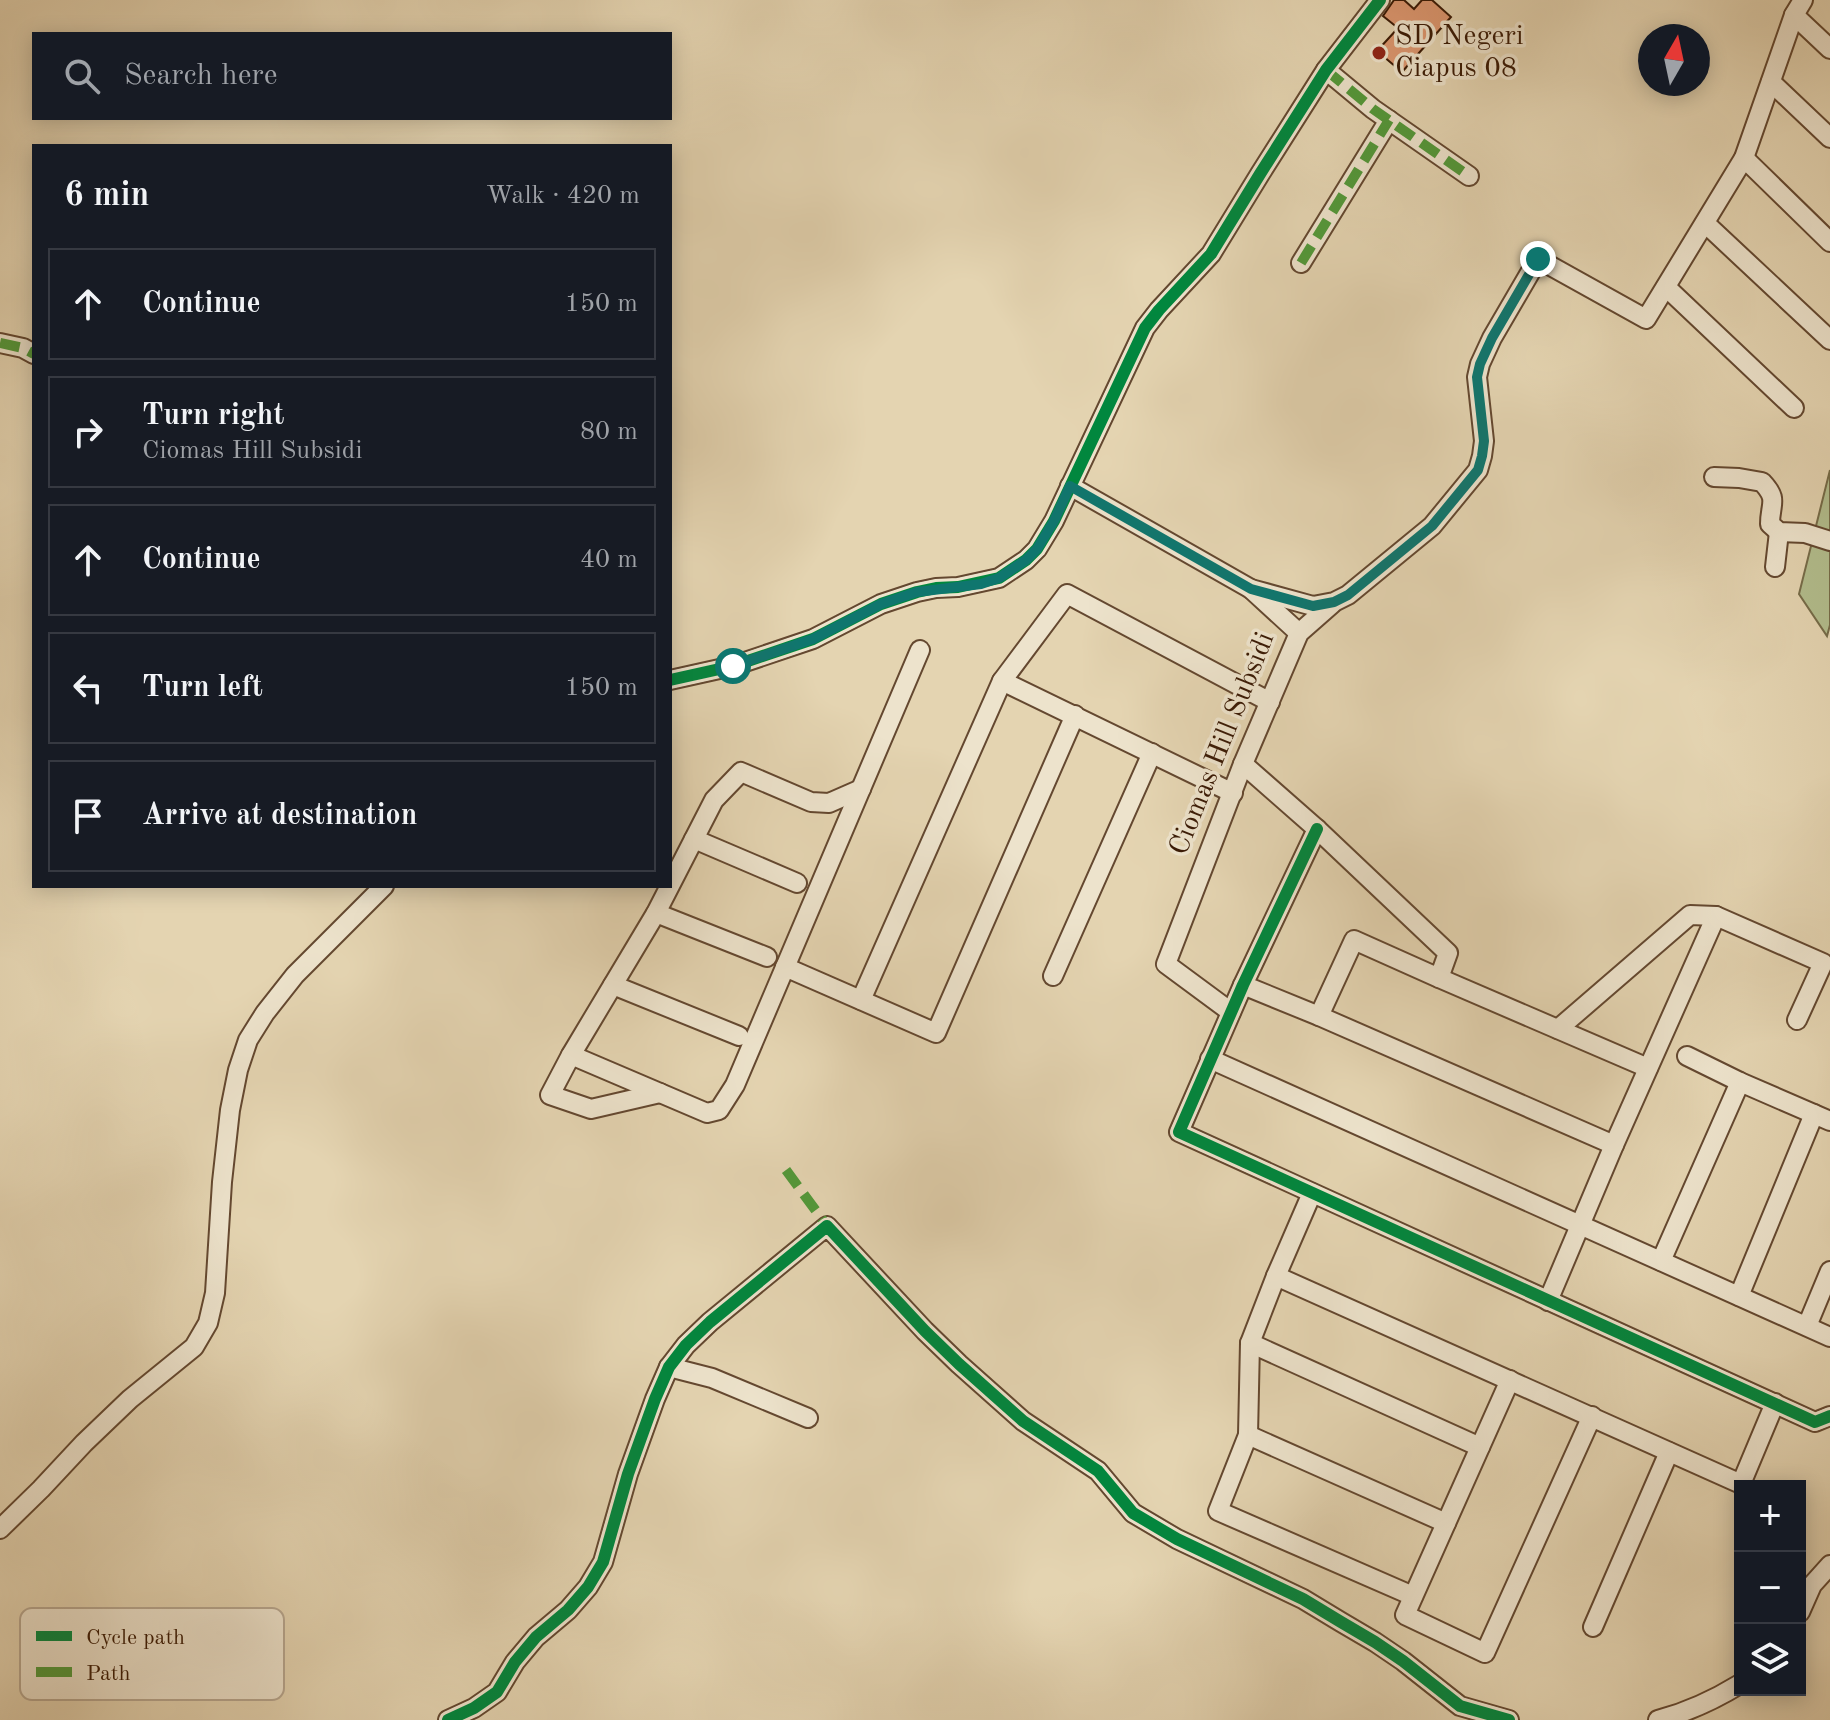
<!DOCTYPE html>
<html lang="en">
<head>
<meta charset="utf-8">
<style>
	body { margin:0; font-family:"Old Standard TT",serif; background:#20242c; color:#f1f3f6 }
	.controls { position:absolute; right:24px; bottom:24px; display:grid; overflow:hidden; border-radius:0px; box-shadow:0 4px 20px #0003 }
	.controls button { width:72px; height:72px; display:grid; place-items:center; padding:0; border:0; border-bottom:2px solid #363941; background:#171b24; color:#f1f3f6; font:40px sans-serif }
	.compass { position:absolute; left:1638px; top:24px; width:72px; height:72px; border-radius:50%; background:#171b24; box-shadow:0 4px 20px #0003; rotate:9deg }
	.stop { position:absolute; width:24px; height:24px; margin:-18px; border:6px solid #0f766e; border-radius:50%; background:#fff }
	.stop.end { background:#0f766e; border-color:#fff; box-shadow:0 2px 8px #0008 }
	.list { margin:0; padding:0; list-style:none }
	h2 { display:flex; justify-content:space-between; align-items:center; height:104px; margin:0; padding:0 32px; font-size:34px }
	h2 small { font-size:26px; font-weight:400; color:#9ea1a6 }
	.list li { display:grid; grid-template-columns:52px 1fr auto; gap:24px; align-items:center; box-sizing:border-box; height:112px; margin:0 16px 16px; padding:0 16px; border:2px solid #363941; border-radius:0px }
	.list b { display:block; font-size:30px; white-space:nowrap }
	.list p { margin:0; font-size:26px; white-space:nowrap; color:#9ea1a6 }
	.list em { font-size:26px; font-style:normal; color:#9ea1a6 }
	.icon { flex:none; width:44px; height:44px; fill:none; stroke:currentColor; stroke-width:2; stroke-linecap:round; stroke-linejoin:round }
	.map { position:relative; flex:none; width:1830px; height:1720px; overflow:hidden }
	.search { position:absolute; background:#171b24; box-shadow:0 4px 20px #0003; left:32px; top:32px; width:640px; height:88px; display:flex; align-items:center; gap:20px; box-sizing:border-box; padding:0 28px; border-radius:0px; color:#9ea1a6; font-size:30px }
	.panel { position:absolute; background:#171b24; box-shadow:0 4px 20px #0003; left:32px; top:144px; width:640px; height:744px; border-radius:0px }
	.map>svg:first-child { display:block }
	.green { fill:#b2bd8d; stroke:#766c49; stroke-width:2 }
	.building { fill:#dc9770; stroke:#3a1a05; stroke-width:2 }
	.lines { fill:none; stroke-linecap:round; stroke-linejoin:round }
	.minor-casing { stroke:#644830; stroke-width:22 }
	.minor { stroke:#ede3cc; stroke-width:18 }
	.quiet { stroke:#52993a; stroke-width:10; stroke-dasharray:20 10; stroke-linecap:butt }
	.cycleway-casing { stroke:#ede3cc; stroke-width:17 }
	.cycleway { stroke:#00873e; stroke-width:12 }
	.route { stroke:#0f766e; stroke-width:10 }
	.poi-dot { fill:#8f2418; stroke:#ede3cc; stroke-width:3 }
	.labels { text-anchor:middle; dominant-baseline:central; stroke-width:7; stroke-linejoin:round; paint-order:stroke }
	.poi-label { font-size:28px; fill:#3a1a05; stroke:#ede3cc; text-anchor:start }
	.street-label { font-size:28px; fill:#3a1a05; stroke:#ede3cc }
	.key { fill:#ede3cc; stroke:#b7a790; stroke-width:2 }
	.key-label { font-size:22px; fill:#3a1a05 }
</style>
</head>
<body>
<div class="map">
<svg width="1830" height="1720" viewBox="0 0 1830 1720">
	<rect width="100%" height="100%" fill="#e4d4b1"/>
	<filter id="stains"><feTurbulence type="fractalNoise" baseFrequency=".0025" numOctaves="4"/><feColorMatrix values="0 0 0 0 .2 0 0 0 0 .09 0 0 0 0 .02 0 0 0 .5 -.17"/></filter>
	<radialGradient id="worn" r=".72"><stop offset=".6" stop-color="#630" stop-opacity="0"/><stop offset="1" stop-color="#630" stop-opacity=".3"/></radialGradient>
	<!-- green -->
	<polygon class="green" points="1830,470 1830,625 1827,636 1799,594"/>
	<!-- building -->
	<polygon class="building" points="1394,0 1404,0 1414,9 1422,0 1432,0 1451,17 1402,72 1377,51 1398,28 1383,16"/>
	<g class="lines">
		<defs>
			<g id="minor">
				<polyline points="1794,15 1830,49"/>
				<polyline points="1326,70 1373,109 1469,176"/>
				<polyline points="1771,82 1830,138"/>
				<polyline points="1744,158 1830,242"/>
				<polyline points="1705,223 1830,340"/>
				<polyline points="1301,263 1389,120"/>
				<polyline points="1666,287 1794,408"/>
				<polyline points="0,343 23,348 34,354"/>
				<path d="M 1714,477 L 1739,478 L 1762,482 C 1779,500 1770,503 1770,524 L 1779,532 L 1805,533 L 1830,541"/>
				<polyline points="1070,486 1251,589 1299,633"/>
				<polyline points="1775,567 1779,532"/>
				<polyline points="1251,589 1313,606 1334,602 1348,595 1432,526 1478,470 1482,456 1484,441 1477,377 1480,364 1492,338 1538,259 1646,319 1744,158 1794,15 1803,0"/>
				<polyline points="670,680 733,666 813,639 881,604 917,592 936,588 958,587 999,578 1026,560 1037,549 1054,521 1145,328 1159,310 1211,254 1260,174 1326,70 1380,0"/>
				<polyline points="1002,681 1233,793"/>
				<polyline points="1243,764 1317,829 1448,953 1439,978 1354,940 1319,1016 1614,1145"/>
				<polyline points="1317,829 1243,985 1179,1132 1815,1422 1830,1416"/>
				<polyline points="694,839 797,883"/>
				<polyline points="656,913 767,957"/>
				<polyline points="785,967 936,1033 1075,715"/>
				<polyline points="1053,976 1152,753"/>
				<polyline points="1439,978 1648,1068"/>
				<polyline points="613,985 739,1036"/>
				<polyline points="1243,985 1319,1016"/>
				<polyline points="861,1000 1002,681 1067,594 1270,702"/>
				<polyline points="1231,1012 1166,964 1243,764 1299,633 1332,604"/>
				<polyline points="1558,1029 1690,915 1716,916 1823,963 1797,1020"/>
				<polyline points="571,1055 707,1113 719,1110 735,1085 920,650"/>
				<polyline points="1687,1056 1740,1082 1830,1121"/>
				<polyline points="1210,1059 1830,1337"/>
				<polyline points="660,1093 591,1109 550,1095 571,1055 656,913 714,800 741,772 811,802 829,803 861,789"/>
				<polyline points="1312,1193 1276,1276 1250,1343 1248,1435 1218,1511 1413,1596"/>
				<polyline points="1661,1261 1740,1082"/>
				<polyline points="1276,1276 1741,1484 1775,1403"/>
				<polyline points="1739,1296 1814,1114"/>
				<polyline points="1548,1301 1614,1145 1716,916"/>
				<polyline points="1807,1326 1830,1271"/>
				<polyline points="1250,1343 1480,1447"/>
				<polyline points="669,1367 712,1378 808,1418"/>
				<polyline points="1510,1380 1405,1615 1485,1653 1592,1416"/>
				<polyline points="1248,1435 1446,1523"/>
				<polyline points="0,1529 41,1489 84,1443 130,1399 194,1347 208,1323 215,1293 222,1182 230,1110 238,1070 248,1040 265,1013 295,975 384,886"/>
				<polyline points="1800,1612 1812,1585 1830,1565"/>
				<polyline points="1593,1627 1669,1452"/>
				<polyline points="448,1720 474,1708 497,1692 515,1662 536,1637 568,1610 588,1587 603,1562 628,1474 655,1399 669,1367 686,1345 710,1322 827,1226 925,1331 959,1364 1023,1421 1098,1471 1133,1513 1177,1539 1303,1599 1341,1622 1375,1642 1403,1661 1460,1706 1509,1720"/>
				<path d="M 1658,1720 C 1688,1712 1714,1700 1740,1684"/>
			</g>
		</defs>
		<!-- minor casing -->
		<use href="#minor" class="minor-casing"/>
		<!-- minor -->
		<use href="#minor" class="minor"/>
		<!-- quiet -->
		<g class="quiet">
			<polyline points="1326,70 1373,109 1469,176"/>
			<polyline points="1301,263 1389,120"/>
			<polyline points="0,343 23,348 34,354"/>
			<polyline points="786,1170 830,1230"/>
		</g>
		<defs>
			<g id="cycleway">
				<polyline points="670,680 733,666 813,639 881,604 917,592 936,588 958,587 999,578 1026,560 1037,549 1054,521 1145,328 1159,310 1211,254 1260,174 1326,70 1380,0"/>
				<polyline points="1317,829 1243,985 1179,1132 1815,1422 1830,1416"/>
				<polyline points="448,1720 474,1708 497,1692 515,1662 536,1637 568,1610 588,1587 603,1562 628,1474 655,1399 669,1367 686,1345 710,1322 827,1226 925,1331 959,1364 1023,1421 1098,1471 1133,1513 1177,1539 1303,1599 1341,1622 1375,1642 1403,1661 1460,1706 1509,1720"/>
			</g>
		</defs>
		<!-- cycleway casing -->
		<use href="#cycleway" class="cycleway-casing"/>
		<!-- cycleway -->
		<use href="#cycleway" class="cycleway"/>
	</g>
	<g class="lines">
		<!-- route -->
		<polyline class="route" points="733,666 813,639 881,604 917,592 981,584 999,578 1026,560 1037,549 1054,521 1070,486 1251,589 1313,606 1334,602 1348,595 1432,526 1478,470 1482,456 1484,441 1477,377 1480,364 1492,338 1538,259"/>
	</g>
	<!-- markers -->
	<circle class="poi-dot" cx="1379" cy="53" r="8"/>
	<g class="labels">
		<!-- poi labels -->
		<g class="poi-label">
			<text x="1395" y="37">SD Negeri<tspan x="1395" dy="32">Ciapus 08</tspan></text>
		</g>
		<!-- street labels -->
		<g class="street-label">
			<text transform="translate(1223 744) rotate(-68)">Ciomas Hill Subsidi</text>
		</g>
	</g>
	<!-- legend -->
	<rect x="20" y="1608" width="264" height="92" rx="12" class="key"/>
	<rect x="36" y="1631" width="36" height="10" fill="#00873e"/>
	<rect x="36" y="1667" width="36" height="10" fill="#52993a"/>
	<g class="key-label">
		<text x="86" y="1644">Cycle path</text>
		<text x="86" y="1680">Path</text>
	</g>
	<rect width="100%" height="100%" filter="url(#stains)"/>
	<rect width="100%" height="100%" fill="url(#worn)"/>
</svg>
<div class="controls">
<button>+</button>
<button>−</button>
<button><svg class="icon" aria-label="layers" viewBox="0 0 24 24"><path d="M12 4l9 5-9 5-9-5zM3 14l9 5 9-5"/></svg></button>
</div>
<svg class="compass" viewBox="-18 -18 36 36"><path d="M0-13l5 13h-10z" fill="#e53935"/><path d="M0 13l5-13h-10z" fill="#9ea1a6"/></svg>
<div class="stop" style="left:733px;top:666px"></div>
<div class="stop end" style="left:1538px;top:259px"></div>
<div class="search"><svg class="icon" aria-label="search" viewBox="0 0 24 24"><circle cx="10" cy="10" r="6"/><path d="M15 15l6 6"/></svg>Search here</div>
<section class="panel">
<h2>6 min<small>Walk · 420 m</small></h2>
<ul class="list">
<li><svg class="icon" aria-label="ahead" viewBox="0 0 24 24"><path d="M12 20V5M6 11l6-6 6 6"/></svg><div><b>Continue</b></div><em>150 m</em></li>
<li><svg class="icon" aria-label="right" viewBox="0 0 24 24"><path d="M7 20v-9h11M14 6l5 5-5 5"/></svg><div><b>Turn right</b><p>Ciomas Hill Subsidi</p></div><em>80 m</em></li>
<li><svg class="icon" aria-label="ahead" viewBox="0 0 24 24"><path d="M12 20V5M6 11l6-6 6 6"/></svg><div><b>Continue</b></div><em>40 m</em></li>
<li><svg class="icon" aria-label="left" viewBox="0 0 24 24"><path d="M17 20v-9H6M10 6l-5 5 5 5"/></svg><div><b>Turn left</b></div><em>150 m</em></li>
<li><svg class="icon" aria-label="arrive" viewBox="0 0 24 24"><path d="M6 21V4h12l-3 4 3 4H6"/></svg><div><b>Arrive at destination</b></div></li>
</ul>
</section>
</div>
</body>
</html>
